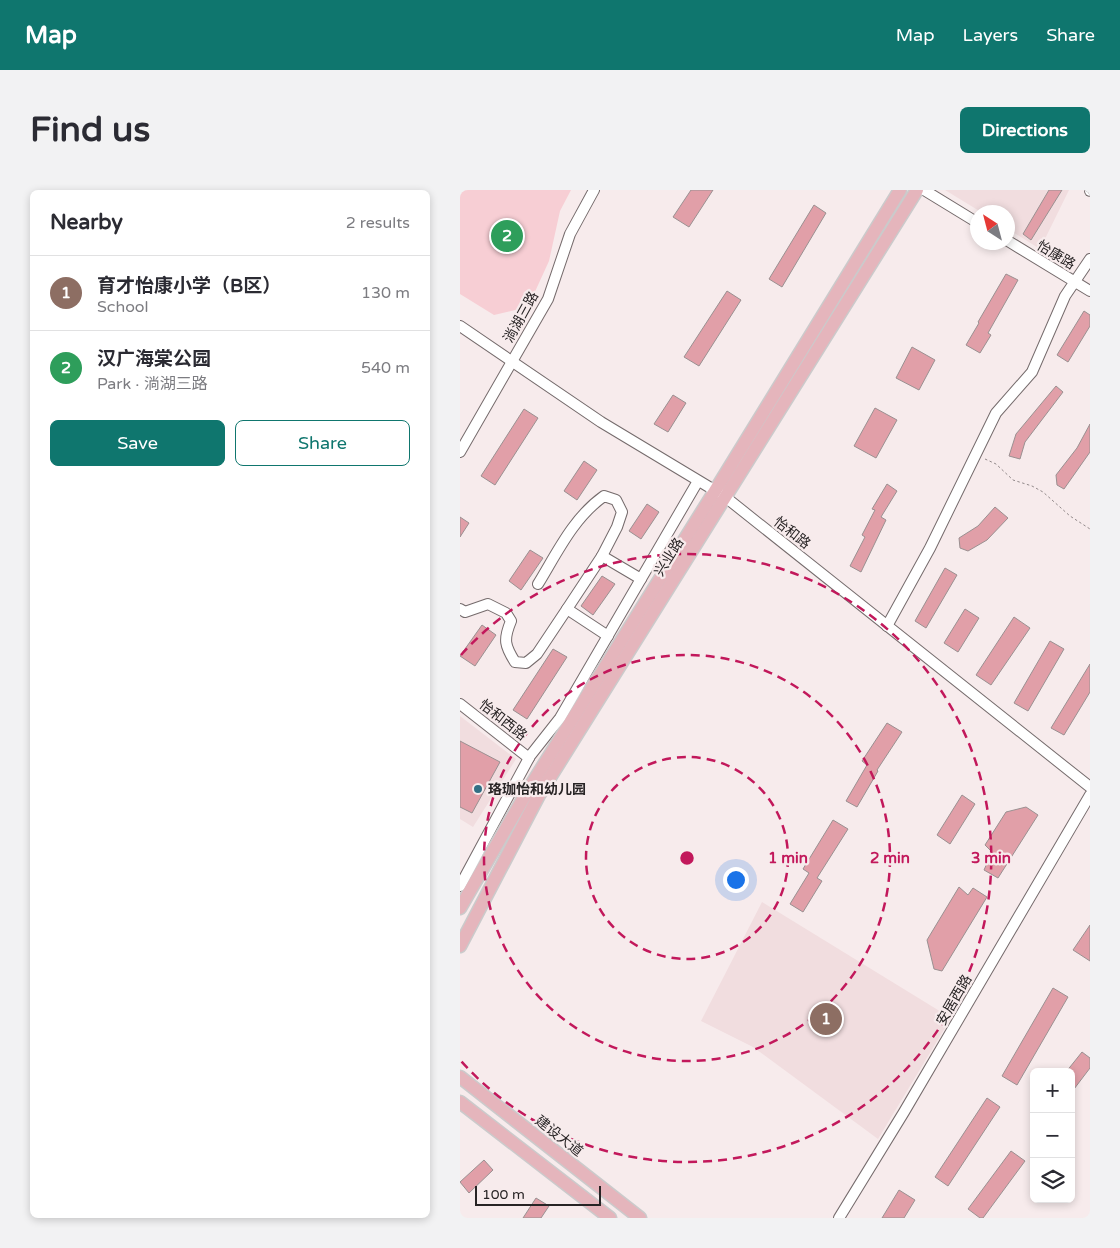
<!DOCTYPE html>
<html lang="en">
<head>
<meta charset="utf-8">
<style>
	body { margin:0; font-family:"Varela Round","Noto Sans SC",sans-serif; background:#f2f2f3; color:#2b2b33 }
	.controls { position:absolute; right:15px; bottom:15px; display:grid; overflow:hidden; border-radius:8px; box-shadow:0 2px 8px #0003 }
	.controls button { width:45px; height:45px; display:grid; place-items:center; padding:0; border:0; border-bottom:1px solid #e1e1e2; background:#fff; color:#2b2b33; font:25px sans-serif }
	.compass { position:absolute; left:510px; top:15px; width:45px; height:45px; border-radius:50%; background:#fff; box-shadow:0 2px 8px #0003; rotate:324deg }
	.scale { position:absolute; left:15px; bottom:12px; width:126px; box-sizing:border-box; padding-left:5px; border:2px solid #282425; border-top:0; font-size:14px; line-height:18px; white-space:nowrap; color:#282425; -webkit-text-stroke:4px #f7ebec; paint-order:stroke }
	.you { position:absolute; left:275px; top:689px; width:18px; height:18px; margin:-12px; border:4px solid #fff; border-radius:50%; background:#1a73e8; box-shadow:0 0 0 8px #1a73e833 }
	.badge { display:grid; place-items:center; width:32px; height:32px; border-radius:50%; background:#0f766e; color:#fff; font-size:16px; font-weight:700 }
	.pin { position:absolute; translate:-50% -50%; border:2px solid #fff; box-shadow:0 1px 5px #0006 }
	.list { margin:0; padding:0; list-style:none }
	h2 { display:flex; justify-content:space-between; align-items:center; height:65px; margin:0; padding:0 20px; font-size:21px }
	h2 small { font-size:16px; font-weight:400; color:#7c7c81 }
	.list li { display:grid; grid-template-columns:32px 1fr auto; gap:15px; align-items:center; box-sizing:border-box; height:75px; padding:0 20px; border-top:1px solid #e1e1e2 }
	.list b { display:block; font-size:19px; white-space:nowrap }
	.list p { margin:0; font-size:16px; white-space:nowrap; color:#7c7c81 }
	.list em { font-size:16px; font-style:normal; color:#7c7c81 }
	.actions { display:flex; gap:10px; padding:15px 20px }
	.actions a { flex:1; padding:11px 0; border:1px solid #0f766e; border-radius:8px; text-align:center; font-size:18px; color:#0f766e }
	.actions .main { background:#0f766e; color:#fff }
	.icon { flex:none; width:28px; height:28px; fill:none; stroke:currentColor; stroke-width:2; stroke-linecap:round; stroke-linejoin:round }
	.map { position:relative; flex:none; width:630px; height:1028px; overflow:hidden; border-radius:8px }
	header { display:flex; align-items:center; gap:30px; box-sizing:border-box; height:70px; padding:0 25px; background:#0f766e; color:#fff }
	header strong { font-size:24px }
	nav { display:flex; gap:28px; margin-inline-start:auto; font-size:18px }
	.intro { display:flex; align-items:center; justify-content:space-between; box-sizing:border-box; height:120px; padding:0 30px }
	h1 { margin:0; font-size:35px }
	.button { padding:12px 22px; border-radius:8px; background:#0f766e; color:#fff; font-size:18px; font-weight:700 }
	main { display:flex; gap:30px; padding:0 30px }
	aside { flex:1; background:#fff; border-radius:8px; box-shadow:0 2px 8px #0003 }
	.map>svg:first-child { display:block }
	.built { fill:#f1dddf }
	.green { fill:#f7ced4 }
	.building { fill:#e19fa8; stroke:#9a9091 }
	.lines { fill:none; stroke-linecap:round; stroke-linejoin:round }
	.minor-casing { stroke:#756b6c; stroke-width:12 }
	.major-casing { stroke:#cbcacb; stroke-width:15 }
	.path { stroke:#92898a; stroke-width:1; stroke-dasharray:2.5 2.5; stroke-linecap:butt }
	.minor { stroke:#fff; stroke-width:10 }
	.major { stroke:#e5b5bc; stroke-width:12 }
	.ring { fill:none; stroke:#c2185b; stroke-width:2.5; stroke-dasharray:9 6 }
	.poi-dot { fill:#326f85; stroke:#f7ebec; stroke-width:2 }
	.labels { text-anchor:middle; dominant-baseline:central; stroke-width:4.5; stroke-linejoin:round; paint-order:stroke }
	.street-label { font-size:14px; fill:#282425; stroke:#f7ebec }
	.poi-label { font-size:14px; font-weight:bold; fill:#282425; stroke:#f7ebec; text-anchor:start }
	.centre { fill:#c2185b; stroke:#f7ebec; stroke-width:2.5 }
	.ring-label { font-size:15px; text-anchor:middle; font-weight:bold; fill:#c2185b; stroke:#f7ebec; stroke-width:4.5; stroke-linejoin:round; paint-order:stroke }
</style>
</head>
<body>
<header>
<strong>Map</strong>
<nav><a>Map</a><a>Layers</a><a>Share</a></nav>
</header>
<div class="intro"><h1>Find us</h1><a class="button">Directions</a></div>
<main>
<aside>
<h2>Nearby<small>2 results</small></h2>
<ul class="list">
<li><span class="badge" style="background:#8d6e63">1</span><div><b>育才怡康小学（B区）</b><p>School</p></div><em>130 m</em></li>
<li><span class="badge" style="background:#2e9e5b">2</span><div><b>汉广海棠公园</b><p>Park · 淌湖三路</p></div><em>540 m</em></li>
</ul>
<div class="actions"><a class="main">Save</a><a>Share</a></div>
</aside>
<div class="map">
<svg width="630" height="1028" viewBox="0 0 630 1028">
	<rect width="100%" height="100%" fill="#f7ebec"/>
	<!-- built -->
	<g class="built">
		<polygon points="485,0 609,0 580,59 548,39 548,22 521,22"/>
		<polygon points="0,526 56,569 13,637 0,629"/>
		<polygon points="302,712 491,828 418,949 293,857 241,831"/>
	</g>
	<!-- green -->
	<polygon class="green" points="0,0 111,0 100,21 89,71 68,117 34,125 0,104"/>
	<!-- building -->
	<g class="building">
		<polygon points="231,0 253,0 229,37 213,27"/>
		<polygon points="589,0 602,0 571,50 563,44"/>
		<polygon points="354,15 366,23 322,97 309,89"/>
		<polygon points="546,84 558,90 528,143 531,145 520,163 506,155 519,133 518,132"/>
		<polygon points="267,101 281,110 239,176 224,167"/>
		<polygon points="624,121 630,125 630,136 608,172 597,165"/>
		<polygon points="452,157 475,170 459,200 436,188"/>
		<polygon points="596,196 603,202 565,252 560,269 549,266 556,244"/>
		<polygon points="213,205 226,213 208,242 194,234"/>
		<polygon points="415,218 437,230 416,268 394,256"/>
		<polygon points="64,219 78,228 35,295 21,286"/>
		<polygon points="630,234 630,262 604,299 597,295 596,285 617,258"/>
		<polygon points="124,271 137,280 117,310 104,301"/>
		<polygon points="427,294 437,301 421,327 426,330 401,382 390,376 405,347 402,345 415,320 412,319"/>
		<polygon points="187,314 199,322 181,349 169,341"/>
		<polygon points="535,317 548,328 527,350 508,361 500,358 499,348 518,336"/>
		<polygon points="0,327 9,333 0,347"/>
		<polygon points="70,360 83,368 61,400 49,391"/>
		<polygon points="485,378 497,385 466,438 455,431"/>
		<polygon points="142,386 155,394 133,425 121,416"/>
		<polygon points="505,419 519,428 498,462 484,453"/>
		<polygon points="554,427 570,438 531,495 516,485"/>
		<polygon points="22,435 36,445 15,476 0,466"/>
		<polygon points="590,451 604,459 568,521 554,513"/>
		<polygon points="93,459 107,467 67,529 53,520"/>
		<polygon points="630,474 630,502 604,545 591,538"/>
		<polygon points="427,533 442,542 417,580 418,581 397,617 386,611 407,575 402,571"/>
		<polygon points="0,551 40,572 12,623 0,617"/>
		<polygon points="502,605 515,614 490,654 477,645"/>
		<polygon points="566,617 578,625 538,688 524,680 532,662 525,655 546,622"/>
		<polygon points="373,630 388,639 357,688 362,691 343,722 330,714 349,683 343,679"/>
		<polygon points="499,697 508,705 513,698 527,707 482,781 474,779 467,750"/>
		<polygon points="630,735 630,771 613,760"/>
		<polygon points="593,798 608,807 557,895 542,886"/>
		<polygon points="622,862 630,868 630,878 611,903 611,882 606,882"/>
		<polygon points="527,908 540,917 488,996 475,987"/>
		<polygon points="551,961 565,971 523,1028 520,1028 508,1019"/>
		<polygon points="24,970 33,980 9,1003 0,992"/>
		<polygon points="439,1000 455,1010 444,1028 422,1028"/>
		<polygon points="76,1008 89,1016 81,1028 63,1028"/>
	</g>
	<g class="lines">
		<defs>
			<g id="minor">
				<polyline points="464,0 518,33"/>
				<polyline points="630,0 630,1"/>
				<polyline points="548,51 630,101"/>
				<polyline points="0,136 141,232 264,306 630,597"/>
				<polyline points="0,262 88,109 110,44 134,0"/>
				<path d="M 78,394 C 97,363 113,328 144,306 L 156,310 L 162,322 L 157,337 L 142,366"/>
				<path d="M 0,419 L 5,422 L 28,414 L 46,423 L 51,431 C 43,450 45,456 55,472 L 66,473 L 77,464 L 107,419"/>
				<polyline points="427,436 470,358 536,223 572,182 605,106 630,69"/>
				<polyline points="148,446 107,419 142,366 181,389"/>
				<polyline points="0,514 69,568"/>
				<polyline points="0,696 70,566 100,528 238,291"/>
				<polyline points="379,1028 444,922 630,605"/>
			</g>
			<g id="major">
				<polyline points="0,718 70,597 255,301 440,0"/>
				<polyline points="0,756 79,605 457,0"/>
				<polyline points="0,887 180,1028"/>
				<polyline points="0,912 150,1028"/>
			</g>
		</defs>
		<!-- minor casing -->
		<use href="#minor" class="minor-casing"/>
		<!-- major casing -->
		<use href="#major" class="major-casing"/>
		<!-- path -->
		<polyline class="path" points="525,269 536,274 553,290 572,296 583,302 610,326 630,339"/>
		<!-- minor -->
		<use href="#minor" class="minor"/>
		<!-- major -->
		<use href="#major" class="major"/>
	</g>
	<!-- distance rings -->
	<g class="ring">
		<circle cx="227" cy="668" r="101"/>
		<circle cx="227" cy="668" r="203"/>
		<path d="M1 465A304 304 0 1 1 1 871"/>
	</g>
	<!-- markers -->
	<circle class="poi-dot" cx="18" cy="599" r="5"/>
	<g class="labels">
		<!-- street labels -->
		<g class="street-label">
			<text transform="translate(596 65) rotate(31)">怡康路</text>
			<text transform="translate(61 127) rotate(-61)">淌湖三路</text>
			<text transform="translate(332 343) rotate(38)">怡和路</text>
			<text transform="translate(209 367) rotate(-58)">兴业路</text>
			<text transform="translate(43 530) rotate(38)">怡和西路</text>
			<text transform="translate(494 810) rotate(-60)">安居西路</text>
			<text transform="translate(99 946) rotate(38)">建设大道</text>
		</g>
		<!-- poi labels -->
		<g class="poi-label">
			<text x="28" y="599">珞珈怡和幼儿园</text>
		</g>
	</g>
	<circle cx="227" cy="668" r="8" class="centre"/>
	<g class="ring-label">
		<text x="328" y="673">1 min</text>
		<text x="430" y="673">2 min</text>
		<text x="531" y="673">3 min</text>
	</g>
</svg>
<div class="controls">
<button>+</button>
<button>−</button>
<button><svg class="icon" aria-label="layers" viewBox="0 0 24 24"><path d="M12 4l9 5-9 5-9-5zM3 14l9 5 9-5"/></svg></button>
</div>
<svg class="compass" viewBox="-18 -18 36 36"><path d="M0-13l5 13h-10z" fill="#e53935"/><path d="M0 13l5-13h-10z" fill="#7c7c81"/></svg>
<div class="scale">100 m</div>
<div class="you"></div>
<div class="pin badge" style="left:366px;top:829px;background:#8d6e63">1</div>
<div class="pin badge" style="left:47px;top:46px;background:#2e9e5b">2</div>
</div>
</main>
</body>
</html>
